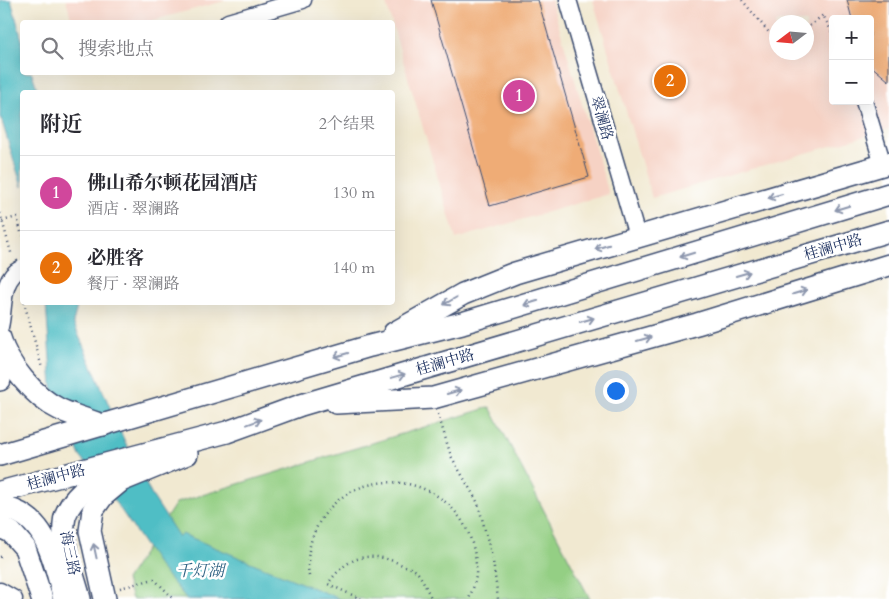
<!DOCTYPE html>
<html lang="zh">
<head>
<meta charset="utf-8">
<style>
	body { margin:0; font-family:Cardo,"Noto Serif SC",serif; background:#f2f2f3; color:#2b2b33 }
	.controls { position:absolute; right:15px; top:15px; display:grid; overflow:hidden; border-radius:5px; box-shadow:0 5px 20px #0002 }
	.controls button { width:45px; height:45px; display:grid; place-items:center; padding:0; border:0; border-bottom:1px solid #e1e1e2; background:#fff; color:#2b2b33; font:25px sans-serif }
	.compass { position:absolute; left:769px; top:15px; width:45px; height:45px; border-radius:50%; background:#fff; box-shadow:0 5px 20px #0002; rotate:254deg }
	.you { position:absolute; left:615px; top:390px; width:18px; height:18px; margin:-12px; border:4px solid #fff; border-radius:50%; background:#1a73e8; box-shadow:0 0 0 8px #1a73e833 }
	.badge { display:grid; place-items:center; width:32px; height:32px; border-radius:50%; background:#d1495b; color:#fff; font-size:16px; font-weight:700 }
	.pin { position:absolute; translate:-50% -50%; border:2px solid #fff; box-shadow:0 1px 5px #0006 }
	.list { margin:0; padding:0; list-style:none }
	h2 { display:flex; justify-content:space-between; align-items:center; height:65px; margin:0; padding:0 20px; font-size:21px }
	h2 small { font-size:16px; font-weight:400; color:#7c7c81 }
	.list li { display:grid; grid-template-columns:32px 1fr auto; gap:15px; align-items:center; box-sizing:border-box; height:75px; padding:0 20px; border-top:1px solid #e1e1e2 }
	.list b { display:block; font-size:19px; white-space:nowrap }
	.list p { margin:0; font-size:16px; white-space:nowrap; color:#7c7c81 }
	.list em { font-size:16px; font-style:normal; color:#7c7c81 }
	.icon { flex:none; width:28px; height:28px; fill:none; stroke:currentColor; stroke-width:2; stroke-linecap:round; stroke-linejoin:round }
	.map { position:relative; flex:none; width:889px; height:599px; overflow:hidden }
	.search { position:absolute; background:#fff; box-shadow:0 5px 20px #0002; left:20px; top:20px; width:375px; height:55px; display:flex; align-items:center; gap:12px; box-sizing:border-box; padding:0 18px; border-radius:5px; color:#7c7c81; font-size:19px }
	.panel { position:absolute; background:#fff; box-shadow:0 5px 20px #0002; left:20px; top:90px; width:375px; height:215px; border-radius:5px }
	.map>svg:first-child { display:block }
	.built { fill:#f6d2c4; fill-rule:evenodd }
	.green { fill:#94cf84; stroke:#587f71 }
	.water { fill:#50bec5; stroke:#367692 }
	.building { fill:#efac76 }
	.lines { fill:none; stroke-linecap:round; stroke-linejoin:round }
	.minor-casing { stroke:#3b4b6f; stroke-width:19 }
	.major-casing { stroke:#3b4b6f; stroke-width:24 }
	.path { stroke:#3b4b6f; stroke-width:2.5; stroke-dasharray:1 4; stroke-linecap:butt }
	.minor { stroke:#fff; stroke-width:16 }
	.major { stroke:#fff; stroke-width:21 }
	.minor-bridge-casing { stroke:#3b4b6f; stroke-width:19; stroke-linecap:butt }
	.minor-bridge { stroke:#fff; stroke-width:16 }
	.oneway { stroke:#8d97ae }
	.labels { text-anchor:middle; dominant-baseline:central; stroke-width:5; stroke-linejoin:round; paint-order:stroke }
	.street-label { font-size:15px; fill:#1b2f5e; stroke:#fff }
	.water-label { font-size:16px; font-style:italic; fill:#2e6182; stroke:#fff }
</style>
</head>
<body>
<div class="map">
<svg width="889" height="599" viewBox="0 0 889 599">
	<rect width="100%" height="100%" fill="#fff"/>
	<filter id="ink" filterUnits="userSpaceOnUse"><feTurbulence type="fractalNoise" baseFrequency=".02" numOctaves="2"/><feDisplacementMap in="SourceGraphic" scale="10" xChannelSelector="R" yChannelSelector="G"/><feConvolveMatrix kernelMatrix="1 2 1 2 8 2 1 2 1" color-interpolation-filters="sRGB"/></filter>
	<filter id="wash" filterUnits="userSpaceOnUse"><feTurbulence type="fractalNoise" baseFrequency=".0096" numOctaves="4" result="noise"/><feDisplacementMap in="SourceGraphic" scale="20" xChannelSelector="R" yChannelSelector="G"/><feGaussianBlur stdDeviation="1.12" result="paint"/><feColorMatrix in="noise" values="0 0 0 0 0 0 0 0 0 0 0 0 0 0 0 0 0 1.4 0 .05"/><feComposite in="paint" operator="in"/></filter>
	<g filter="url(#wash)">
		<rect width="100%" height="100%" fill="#f1e9d1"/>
		<!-- built -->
		<g class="built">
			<polygon points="66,0 228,0 147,22 72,22"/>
			<polygon points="385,0 551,0 609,194 456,239"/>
			<path d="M 593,0 L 889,0 L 889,129 L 652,198 ZM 833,19 L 870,19 L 870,101 L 833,101 ZM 776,22 L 806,22 L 806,52 L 776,52 Z"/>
		</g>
		<!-- green -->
		<polygon class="green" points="490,407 590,599 132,599 126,580 176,503"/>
		<!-- water -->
		<g class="water">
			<polygon points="0,0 11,0 22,40 22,72 32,73 38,92 22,92 22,187 0,115"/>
			<polygon points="46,303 78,303 73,322 125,442 151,494 179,537 182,534 340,599 187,599 158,565 121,510 80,456 52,387"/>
		</g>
		<g id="blocks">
			<!-- building -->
			<g class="building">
				<polygon points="431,0 538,0 589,177 490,206"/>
				<polygon points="847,0 889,0 889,81 870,65 870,19 852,19"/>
			</g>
		</g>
	</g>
	<g filter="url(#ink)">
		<use href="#blocks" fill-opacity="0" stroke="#3b4b6f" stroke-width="1"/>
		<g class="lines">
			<defs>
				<g id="minor">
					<polyline points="568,0 637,236"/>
					<polyline points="228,22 303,0"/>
					<polyline points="864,101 883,165"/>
					<polyline points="0,591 14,599"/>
				</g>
				<g id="major">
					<polyline points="394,333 463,294 515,273 889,163"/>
					<path d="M 0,338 C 7,364 34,397 59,409 C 72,415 88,420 103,425"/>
					<polyline points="0,380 2,348"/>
					<polyline points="336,403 433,398 697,324 889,265"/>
					<polyline points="0,455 370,346 462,323 889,194"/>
					<polyline points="0,492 227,432 301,405 889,231"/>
					<path d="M 0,508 C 5,509 11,509 15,511 C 49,524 56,569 64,599"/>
					<polyline points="0,527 11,532 25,548 42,599"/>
					<path d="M 80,599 C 74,575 62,548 64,523 C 65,500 99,476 118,466"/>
					<polyline points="105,599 90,531 93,510 103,496 121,481 187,454"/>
				</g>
			</defs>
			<!-- minor casing -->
			<use href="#minor" class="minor-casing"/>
			<!-- major casing -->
			<use href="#major" class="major-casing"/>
			<!-- path -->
			<g class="path">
				<polyline points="742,0 776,41"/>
				<polyline points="806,29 823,15 833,34"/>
				<polyline points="0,213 12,256"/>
				<polyline points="2,221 17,217 22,236"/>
				<polyline points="24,302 42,368"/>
				<polyline points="438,414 451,456 478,503 493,561 498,599"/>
				<polyline points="0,557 4,556"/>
				<path d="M 309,576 C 306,556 310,538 320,521 C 357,461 449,473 471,540 C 475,552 478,568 475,581 C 474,587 471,593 469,599"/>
				<polyline points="120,588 154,579 174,599"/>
				<path d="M 361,599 L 328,584 C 346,557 368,550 398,563 C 404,566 412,568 416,571 C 423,578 427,591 432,599"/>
			</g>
			<!-- minor -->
			<use href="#minor" class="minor"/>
			<!-- major -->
			<use href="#major" class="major"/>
			<defs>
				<path id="minor-bridge" d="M 0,327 C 5,306 0,279 22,268"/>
			</defs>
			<!-- minor-bridge casing -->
			<use href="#minor-bridge" class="minor-bridge-casing"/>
			<!-- minor-bridge -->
			<use href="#minor-bridge" class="minor-bridge"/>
		</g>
		<!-- one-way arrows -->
		<defs><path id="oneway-shaft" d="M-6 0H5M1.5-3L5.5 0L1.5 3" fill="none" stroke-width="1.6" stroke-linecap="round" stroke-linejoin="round" transform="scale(1.25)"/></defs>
		<g class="oneway">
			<use href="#oneway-shaft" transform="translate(775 196) rotate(164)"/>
			<use href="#oneway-shaft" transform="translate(842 208) rotate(163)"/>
			<use href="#oneway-shaft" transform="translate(602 247) rotate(163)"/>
			<use href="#oneway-shaft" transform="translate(687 255) rotate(163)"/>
			<use href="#oneway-shaft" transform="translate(743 274) rotate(-16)"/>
			<use href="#oneway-shaft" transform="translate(800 292) rotate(-17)"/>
			<use href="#oneway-shaft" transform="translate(450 301) rotate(150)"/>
			<use href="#oneway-shaft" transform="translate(531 303) rotate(163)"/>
			<use href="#oneway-shaft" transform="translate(587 320) rotate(-16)"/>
			<use href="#oneway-shaft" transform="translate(644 339) rotate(-16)"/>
			<use href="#oneway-shaft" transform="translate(341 355) rotate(164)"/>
			<use href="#oneway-shaft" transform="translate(398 376) rotate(-16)"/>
			<use href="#oneway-shaft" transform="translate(454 392) rotate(-16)"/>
			<use href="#oneway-shaft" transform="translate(254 422) rotate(-20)"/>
			<use href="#oneway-shaft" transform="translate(95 551) rotate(-102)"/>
		</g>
	</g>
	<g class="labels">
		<!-- street labels -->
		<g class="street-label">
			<text transform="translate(602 118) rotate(74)">翠澜路</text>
			<text transform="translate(833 247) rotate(-16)">桂澜中路</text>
			<text transform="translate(445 362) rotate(-16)">桂澜中路</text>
			<text transform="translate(56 477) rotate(-15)">桂澜中路</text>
			<text transform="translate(70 553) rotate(78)">海三路</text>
		</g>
		<!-- water labels -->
		<g class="water-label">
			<text x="200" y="571">千灯湖</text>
		</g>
	</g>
</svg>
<div class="controls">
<button>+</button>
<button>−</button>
</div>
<svg class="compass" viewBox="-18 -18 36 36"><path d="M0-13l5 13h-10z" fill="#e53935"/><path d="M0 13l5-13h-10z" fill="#7c7c81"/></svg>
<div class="you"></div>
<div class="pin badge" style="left:519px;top:96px;background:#d1479c">1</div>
<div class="pin badge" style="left:670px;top:81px;background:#e8710a">2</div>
<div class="search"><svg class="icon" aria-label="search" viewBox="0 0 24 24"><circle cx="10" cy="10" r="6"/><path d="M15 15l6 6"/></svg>搜索地点</div>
<section class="panel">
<h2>附近<small>2个结果</small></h2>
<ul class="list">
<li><span class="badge" style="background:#d1479c">1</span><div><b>佛山希尔顿花园酒店</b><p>酒店 · 翠澜路</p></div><em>130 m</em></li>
<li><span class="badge" style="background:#e8710a">2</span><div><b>必胜客</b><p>餐厅 · 翠澜路</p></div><em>140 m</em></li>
</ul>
</section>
</div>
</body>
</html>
